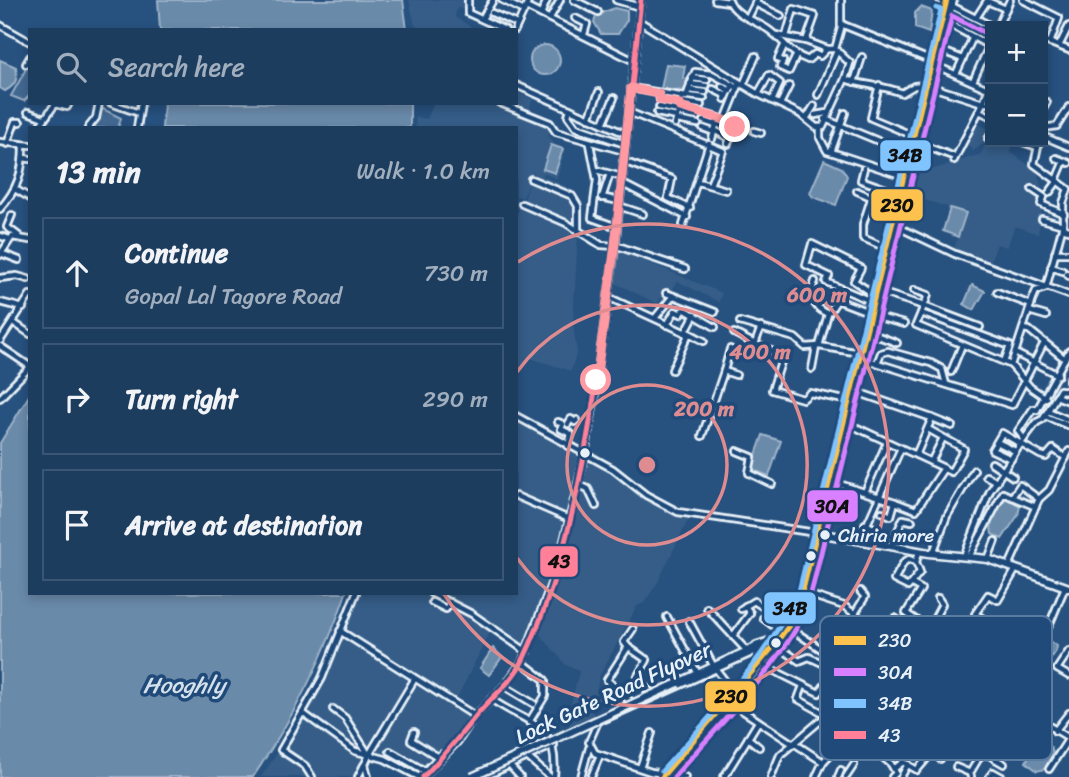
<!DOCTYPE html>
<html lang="en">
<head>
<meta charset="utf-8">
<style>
	body { margin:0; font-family:Sriracha,sans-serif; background:#2a4868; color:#f1f3f6 }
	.controls { position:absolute; right:21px; top:21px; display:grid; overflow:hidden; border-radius:0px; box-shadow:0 4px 10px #0003 }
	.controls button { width:63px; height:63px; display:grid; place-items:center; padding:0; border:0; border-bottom:2px solid #3b5674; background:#1d3d5f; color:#f1f3f6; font:35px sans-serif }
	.stop { position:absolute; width:21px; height:21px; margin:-16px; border:5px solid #ff9aa2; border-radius:50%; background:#fff }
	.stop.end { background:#ff9aa2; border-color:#fff; box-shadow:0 2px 7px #0008 }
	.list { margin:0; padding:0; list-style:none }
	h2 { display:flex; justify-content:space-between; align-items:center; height:91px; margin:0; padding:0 28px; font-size:30px }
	h2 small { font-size:23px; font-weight:400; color:#a0aebd }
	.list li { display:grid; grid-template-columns:46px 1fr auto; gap:21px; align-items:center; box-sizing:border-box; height:112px; margin:0 14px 14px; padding:0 14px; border:2px solid #3b5674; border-radius:0px }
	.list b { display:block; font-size:26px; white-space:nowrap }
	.list p { margin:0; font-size:23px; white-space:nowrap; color:#a0aebd }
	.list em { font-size:23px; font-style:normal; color:#a0aebd }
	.icon { flex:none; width:38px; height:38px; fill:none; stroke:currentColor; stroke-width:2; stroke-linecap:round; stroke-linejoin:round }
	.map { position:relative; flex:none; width:1069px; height:777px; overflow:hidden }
	.search { position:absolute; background:#1d3d5f; box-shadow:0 4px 10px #0003; left:28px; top:28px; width:490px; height:77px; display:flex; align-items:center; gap:18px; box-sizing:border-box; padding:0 24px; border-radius:0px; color:#a0aebd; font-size:26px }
	.panel { position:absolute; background:#1d3d5f; box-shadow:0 4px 10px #0003; left:28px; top:126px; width:490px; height:469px; border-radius:0px }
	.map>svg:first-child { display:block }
	.built { fill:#355d88 }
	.green { fill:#436891; stroke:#96acc4; stroke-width:2 }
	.water { fill:#6b8aaa; stroke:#9db3c9; stroke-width:2 }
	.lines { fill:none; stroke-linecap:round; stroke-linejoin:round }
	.minor-casing { stroke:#e8f1f8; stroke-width:10 }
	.major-casing { stroke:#e8f1f8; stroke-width:11 }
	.minor { stroke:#1f4a7a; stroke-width:4.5 }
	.major { stroke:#1f4a7a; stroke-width:6 }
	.major-bridge-casing { stroke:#e8f1f8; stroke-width:11; stroke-linecap:butt }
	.major-bridge { stroke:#1f4a7a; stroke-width:6 }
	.bus-1-casing { stroke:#1f4a7a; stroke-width:10 }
	.bus-2-casing { stroke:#1f4a7a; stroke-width:10 }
	.bus-3-casing { stroke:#1f4a7a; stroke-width:10 }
	.bus-4-casing { stroke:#1f4a7a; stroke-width:10 }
	.bus-1 { stroke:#fcc24d; stroke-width:5 }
	.bus-2 { stroke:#d880ff; stroke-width:5 }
	.bus-3 { stroke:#80c4ff; stroke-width:5 }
	.bus-4 { stroke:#ff8098; stroke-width:5 }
	.route { stroke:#ff9aa2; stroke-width:9 }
	.ring { fill:none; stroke:#df8c90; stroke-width:3.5 }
	.bus-dot { fill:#e8f1f8; stroke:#1f4a7a; stroke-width:2.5 }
	.labels { text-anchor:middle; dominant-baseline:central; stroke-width:7; stroke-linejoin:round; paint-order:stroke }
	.bus-label { font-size:19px; fill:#e8f1f8; stroke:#1f4a7a; text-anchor:start }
	.street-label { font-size:21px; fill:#e8f1f8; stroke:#1f4a7a }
	.water-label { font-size:23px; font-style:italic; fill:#d5e2ec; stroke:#1f4a7a }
	.key { fill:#1f4a7a; stroke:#5b7ca0; stroke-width:2 }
	.key-label { font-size:19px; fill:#e8f1f8 }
	.centre { fill:#df8c90; stroke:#1f4a7a; stroke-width:3.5 }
	.ring-label { font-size:21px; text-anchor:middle; font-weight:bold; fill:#df8c90; stroke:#1f4a7a; stroke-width:7; stroke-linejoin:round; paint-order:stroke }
	.line-badge { stroke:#1f4a7a; stroke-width:2.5 }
	.pale-badge-label { font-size:19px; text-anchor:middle; font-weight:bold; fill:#111 }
</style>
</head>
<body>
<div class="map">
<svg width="1069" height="777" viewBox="0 0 1069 777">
	<rect width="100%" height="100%" fill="#27517f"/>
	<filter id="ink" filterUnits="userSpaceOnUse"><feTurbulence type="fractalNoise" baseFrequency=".0143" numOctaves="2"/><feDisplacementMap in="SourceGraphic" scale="14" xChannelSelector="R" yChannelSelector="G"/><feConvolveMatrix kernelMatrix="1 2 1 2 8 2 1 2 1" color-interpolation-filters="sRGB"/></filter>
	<g filter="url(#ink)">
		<!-- built -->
		<g class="built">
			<polygon points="409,0 467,0 465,10 457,8 455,17 476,30 424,30 415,26"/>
			<polygon points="516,92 532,99 528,116 549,123 549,136 563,157 557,179 543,173 543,176 565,186 573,195 579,210 579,230 566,220 523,203 534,170 523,198 516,196 516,128 415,128 416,117 427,119 434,103 516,103"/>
			<polygon points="980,125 990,129 990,142 1013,142 1010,152 1037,171 1044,195 1038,234 1015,226 1007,247 997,244 989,265 953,252 966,213 908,195 916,165 934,169 981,154 986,142 973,151 964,140"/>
			<polygon points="522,204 566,222 578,233 573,325 577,351 571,371 527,357 516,381 516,216"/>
			<polygon points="618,250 722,293 719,302 677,281 667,300 660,298 658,304 613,282"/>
			<polygon points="516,418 584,456 569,519 516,493"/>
			<polygon points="586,459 611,470 677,515 689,518 657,584 644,603 637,606 599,677 592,717 570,728 568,715 579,671 566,665 539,633 562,563"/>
			<polygon points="516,498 566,522 556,565 525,647 434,593 516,593"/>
			<polygon points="353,593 427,593 476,617 491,630 455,702 339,629"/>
			<polygon points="338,631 413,683 471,717 455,739 425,767 393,749 388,758 368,756 371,777 261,777 324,684 318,678"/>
		</g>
		<!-- green -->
		<g class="green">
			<polygon points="27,67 30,68 30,95 24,101 11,96"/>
			<polygon points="103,109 121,118 118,128 86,128"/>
		</g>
		<!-- water -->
		<g class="water">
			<polygon points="158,0 403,0 407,30 160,30"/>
			<polygon points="921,7 932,11 929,33 915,28 915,13"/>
			<path d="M 614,8 L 627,11 L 627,20 L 618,34 L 601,34 L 594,22 C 597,11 605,13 614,8 Z"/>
			<circle cx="545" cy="60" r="15"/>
			<path d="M 0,60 L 16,67 C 18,79 16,85 5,91 L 0,88 Z"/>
			<polygon points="666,64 685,66 683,78 688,79 684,91 661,89"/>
			<polygon points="164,103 410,103 410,128 162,128"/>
			<polygon points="551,145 563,149 555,173 543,169"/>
			<polygon points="824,160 842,168 847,176 836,205 813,197 810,193"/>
			<polygon points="950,208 966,213 958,237 943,231"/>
			<polygon points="972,285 985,291 974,310 964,304"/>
			<path d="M 30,394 L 30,593 L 346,593 C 324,658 291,721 253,777 L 0,777 L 0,443 Z"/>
			<polygon points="763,435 781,441 769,476 751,469"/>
			<path d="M 1007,498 L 1020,506 L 1018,515 L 1002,539 L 992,534 C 989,521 996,505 1007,498 Z"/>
			<path d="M 1049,641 L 1057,646 L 1056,651 L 1025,697 C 1012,693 997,691 989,678 L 994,663 L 1008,646 L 1016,651 L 1005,675 L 1025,679 L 1031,663 Z"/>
			<polygon points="493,648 502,657 489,675 480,668"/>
			<polygon points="1035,743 1051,747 1053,752 1045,769 1037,771 1026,762"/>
		</g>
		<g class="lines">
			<defs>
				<g id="minor">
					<polyline points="468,0 468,13 505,30"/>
					<polyline points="502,0 524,11"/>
					<polyline points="574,0 598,12"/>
					<polyline points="616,0 640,7"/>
					<polyline points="715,0 729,2"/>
					<path d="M 729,0 C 735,16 755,20 769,30 C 783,40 790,54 808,60 L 815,54 L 820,56 L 827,49 L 835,49"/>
					<polyline points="841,0 841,28 835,49 850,63 845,79"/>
					<polyline points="940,0 991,26"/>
					<polyline points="1023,0 1059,18 1050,43"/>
					<polyline points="755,3 781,16"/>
					<polyline points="526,7 634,61"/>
					<polyline points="492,13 517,24"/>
					<polyline points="541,14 547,0"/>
					<polyline points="550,18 560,0"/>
					<polyline points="575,18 587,24 584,34"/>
					<polyline points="748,18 757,0"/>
					<polyline points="976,18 987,1 1006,9"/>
					<polyline points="482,19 493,0"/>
					<path d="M 639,21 L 758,94 L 800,114 L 816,127 L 823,127 L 845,79 C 865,86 883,85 902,93 L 914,86 L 926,85 L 983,103 L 990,85"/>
					<polyline points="947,23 990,46"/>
					<polyline points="841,24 932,61"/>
					<polyline points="0,25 30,42"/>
					<polyline points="998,26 1010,0"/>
					<polyline points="515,30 529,0"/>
					<polyline points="776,35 806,41 827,49"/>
					<polyline points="786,36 794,9 815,16 806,41"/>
					<polyline points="1043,40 1069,50"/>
					<polyline points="784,46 778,59 783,61 780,67 789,71 797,54"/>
					<polyline points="1059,46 1069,26"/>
					<polyline points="940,50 963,59"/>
					<polyline points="26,64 30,57"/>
					<polyline points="937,66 988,89"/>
					<polyline points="956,74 973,37"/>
					<polyline points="692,78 707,80"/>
					<polyline points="973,81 989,46"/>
					<polyline points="854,82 862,57"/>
					<polyline points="690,84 706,86"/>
					<polyline points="516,85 626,134"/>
					<polyline points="743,85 756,56"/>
					<polyline points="879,85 871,118 914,136"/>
					<polyline points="722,86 730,91"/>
					<polyline points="631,88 686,97 695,72 712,74 738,88"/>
					<polyline points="713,89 727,96"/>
					<polyline points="689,90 705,92"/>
					<polyline points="659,94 660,100 680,104"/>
					<polyline points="758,94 769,75 780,83 772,101"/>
					<polyline points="818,95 837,51"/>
					<polyline points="688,96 704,98"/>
					<polyline points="725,99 733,85"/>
					<polyline points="681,102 701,105"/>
					<polyline points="111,103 139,113"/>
					<polyline points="500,103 550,123 556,132 624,151"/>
					<polyline points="55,104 67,107 69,103"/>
					<polyline points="780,104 789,86"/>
					<polyline points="659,107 679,111"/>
					<polyline points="680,107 718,118 712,139"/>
					<polyline points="570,109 568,116 576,127 625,144"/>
					<polyline points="1043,109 1047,102"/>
					<polyline points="979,111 990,116"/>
					<polyline points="28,112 44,118"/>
					<polyline points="629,112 723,151 710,185"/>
					<polyline points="657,113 677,117"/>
					<polyline points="678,113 698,117"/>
					<polyline points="815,115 827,113"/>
					<polyline points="589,118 599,92"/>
					<polyline points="718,118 725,120 739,85"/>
					<polyline points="806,119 814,106"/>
					<polyline points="825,119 910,154"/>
					<polyline points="677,120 698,124"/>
					<polyline points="725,120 735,126 728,144"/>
					<polyline points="704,121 716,125"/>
					<polyline points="716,123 731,131"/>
					<polyline points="603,124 614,98"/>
					<polyline points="675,125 682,97"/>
					<polyline points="820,127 820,138 827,151 831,152 845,113"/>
					<polyline points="38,128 56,103"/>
					<polyline points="88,128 96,118 99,103"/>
					<polyline points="137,128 141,103"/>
					<polyline points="703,128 714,132"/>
					<polyline points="1043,128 1057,126 1069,107"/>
					<polyline points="714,130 729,138"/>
					<polyline points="754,131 761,133"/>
					<polyline points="1043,136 1069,147"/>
					<polyline points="988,139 990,136"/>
					<polyline points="0,142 30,145"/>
					<polyline points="1023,142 1037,147"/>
					<polyline points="1039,142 1034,164 1068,189 1063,203 1063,225 1046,288 1036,291 1033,298 1011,365 1030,387 1046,398"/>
					<polyline points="917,143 955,157"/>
					<polyline points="7,144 15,122 20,122"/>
					<polyline points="590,144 597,180 592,218 617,227"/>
					<polyline points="831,152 907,177"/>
					<polyline points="23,158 30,159"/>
					<polyline points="1056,158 1069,163"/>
					<polyline points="954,160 983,103 990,103"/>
					<polyline points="623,161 672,179 668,198 690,208"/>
					<polyline points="864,168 861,180 900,194"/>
					<polyline points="596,170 622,177"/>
					<polyline points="531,179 572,196 578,206 578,232"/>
					<polyline points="1056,180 1064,161"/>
					<polyline points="698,182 726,190"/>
					<polyline points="621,183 687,217"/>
					<polyline points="15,189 30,198"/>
					<polyline points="1032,189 1044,197 1041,204 1064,214"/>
					<polyline points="857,191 896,208"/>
					<polyline points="1049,193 1057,182"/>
					<polyline points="601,197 619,201"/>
					<polyline points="602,198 610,174"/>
					<polyline points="871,199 863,224 863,238 886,248"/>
					<polyline points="522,204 566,223 601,245 615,246"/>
					<polyline points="619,206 643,214"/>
					<path d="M 0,209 C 18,189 23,172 23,146"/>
					<polyline points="12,215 7,227 19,236"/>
					<polyline points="1042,219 1063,225"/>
					<polyline points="683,225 709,144"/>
					<polyline points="896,226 955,254 1069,295"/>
					<polyline points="1062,228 1069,230"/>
					<polyline points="0,236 9,239"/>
					<polyline points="615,245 685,269"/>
					<polyline points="1055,253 1069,253"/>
					<polyline points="3,254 19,260"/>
					<polyline points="0,255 12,237 30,240"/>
					<polyline points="1051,267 1063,271"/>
					<polyline points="1067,274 1069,276"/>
					<polyline points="0,278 17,276 28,279"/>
					<path d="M 815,281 C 809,296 813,307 828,314 L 819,346 L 860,353"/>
					<polyline points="914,290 928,295 924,306 980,327"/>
					<polyline points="880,292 924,306 916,325 1011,365"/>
					<polyline points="997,292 1031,305"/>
					<polyline points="666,293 715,312"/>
					<polyline points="608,297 688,334"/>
					<polyline points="0,302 23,308"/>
					<polyline points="873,302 826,282 829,276 806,265 812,244 861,268 854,281 875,295"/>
					<polyline points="1029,311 1046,316"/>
					<polyline points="921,313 1010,346 1004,362"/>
					<polyline points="828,314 837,300 871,313"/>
					<polyline points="874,316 904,324"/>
					<polyline points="655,318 673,296"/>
					<polyline points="740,322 795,338 805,347 819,346"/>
					<polyline points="14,323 30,334"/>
					<polyline points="667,325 675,311 681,314 684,309 715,327"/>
					<polyline points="761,327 755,344 783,356 772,390 803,399 810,393 849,401"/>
					<polyline points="1023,329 1029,330 1065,359"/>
					<polyline points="685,333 695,314"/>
					<polyline points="734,333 755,344"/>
					<polyline points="870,333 897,343"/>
					<polyline points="0,341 30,295"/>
					<polyline points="0,346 28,365"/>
					<polyline points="1015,353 1058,375"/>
					<polyline points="864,359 1012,405 1043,345"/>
					<polyline points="877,363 881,353 888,351 931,363 942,369 946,384"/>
					<polyline points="812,369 816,347"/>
					<polyline points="672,370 689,333 704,341"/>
					<polyline points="724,371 730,349"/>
					<polyline points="951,372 962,345"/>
					<polyline points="1069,381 1069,379"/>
					<polyline points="857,392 932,418 916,455"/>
					<polyline points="1056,396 1069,401"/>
					<polyline points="0,398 30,367"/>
					<polyline points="1048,411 1069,420"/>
					<polyline points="516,416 613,469 646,495 678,512 816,533"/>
					<polyline points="1045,416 1069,426"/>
					<polyline points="932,418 952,426"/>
					<polyline points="558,422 563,424 561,429 571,434 568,446"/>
					<polyline points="568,424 571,419 575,422 577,420"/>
					<polyline points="849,424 944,468 916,510 895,502 891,516 882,512"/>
					<polyline points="928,429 964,449 951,472 944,469"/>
					<polyline points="702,436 724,371 736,375"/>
					<polyline points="1024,439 1037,422 1043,419 1060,390 1069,391"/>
					<polyline points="997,442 1015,451"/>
					<polyline points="737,451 752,457 749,473 772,484"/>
					<polyline points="1011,459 992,450 1002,433 1040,455 1046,457 1053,449 1066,458"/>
					<polyline points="931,462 943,438"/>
					<polyline points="992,463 1013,477"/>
					<polyline points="986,476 997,482"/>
					<polyline points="833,482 895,502"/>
					<polyline points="578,484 588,489 596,506"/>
					<polyline points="865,492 887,442"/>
					<polyline points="516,496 569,519"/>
					<polyline points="1036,507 1012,497 1020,485 1039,499"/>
					<polyline points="865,524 876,529"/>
					<polyline points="860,540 901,448"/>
					<polyline points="891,546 903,519 912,521"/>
					<polyline points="933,553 947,516 974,470"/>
					<polyline points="965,554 990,491 1024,439 1018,431 1033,409 1037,410 1069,351"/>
					<polyline points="970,555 1003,493 1012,497"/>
					<polyline points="988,559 995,541"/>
					<polyline points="916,562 920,572 908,587 894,580 904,562 909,559 916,562 919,552"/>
					<polyline points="1009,566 1039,499 1049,490 1069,451"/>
					<polyline points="912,584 921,589 906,613 946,641 939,660"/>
					<polyline points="431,593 472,614 527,652"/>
					<polyline points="804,593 844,606 891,640 945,663 1069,738"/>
					<polyline points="432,602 446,609 450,602"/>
					<polyline points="707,608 746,650"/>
					<polyline points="741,609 754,601 790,624"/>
					<polyline points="855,613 865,597 860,591"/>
					<polyline points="667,617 697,672"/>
					<polyline points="763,618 783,633"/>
					<polyline points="689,621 713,665"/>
					<polyline points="930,627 942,604 938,598"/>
					<polyline points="340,631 475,716"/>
					<polyline points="883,634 895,618 916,633"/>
					<polyline points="733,636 750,613 745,606"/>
					<polyline points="915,640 942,652"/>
					<polyline points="756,645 780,637"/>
					<polyline points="628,647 624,642 633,629"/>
					<polyline points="779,647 799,661 809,657 822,663 827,653 791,629"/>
					<polyline points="1069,651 1057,669 1069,676"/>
					<polyline points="522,662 545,680 545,696 529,722"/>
					<polyline points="763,665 819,693 827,682"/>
					<polyline points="716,669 734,693"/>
					<polyline points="1024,671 1050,623 1065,587"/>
					<polyline points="963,675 972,662"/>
					<polyline points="972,681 980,665 975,660 983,644 976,636 987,621 975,614 988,595 998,600 1016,569"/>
					<polyline points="504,686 534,704"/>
					<polyline points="803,686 798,699 841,723 891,764 896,773 892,777"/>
					<path d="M 856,698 C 872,710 897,703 902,730"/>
					<path d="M 491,699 C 530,726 559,722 554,777"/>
					<polyline points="728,701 793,744"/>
					<polyline points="631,702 607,680 628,647 647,660 636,679 652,693"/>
					<polyline points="333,709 345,718 368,754"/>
					<polyline points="304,714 355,751 385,759 419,777"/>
					<polyline points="925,714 934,701"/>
					<polyline points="599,719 589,742 595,753 651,772 685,777"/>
					<polyline points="605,719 763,648"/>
					<polyline points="837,721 862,688 888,638"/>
					<polyline points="928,721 947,699"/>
					<polyline points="928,724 927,718 918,709 926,698 934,701 948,677"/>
					<polyline points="1055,731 1069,713"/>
					<polyline points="414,732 411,740 438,757"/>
					<polyline points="943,733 961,711 965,710 978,720 986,709 969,697 968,690 941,673 945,663"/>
					<polyline points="915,735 931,753"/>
					<polyline points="748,738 759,747"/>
					<polyline points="794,743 823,762 816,777"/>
					<polyline points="390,751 425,771"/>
					<path d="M 879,755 L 890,739 L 902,730 L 911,738 L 928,724 C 941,727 943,738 952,744 C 957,748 966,750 972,752 C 1004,764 1014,738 1030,715"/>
					<polyline points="527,757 550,777"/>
					<polyline points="992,757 1004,764"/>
					<polyline points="940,759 950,743"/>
					<polyline points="823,762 851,732"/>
					<polyline points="510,766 520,777"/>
					<polyline points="956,767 970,773"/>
					<polyline points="640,768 652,733"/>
					<polyline points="895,768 903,762 917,770 946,736"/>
					<polyline points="1049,769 1069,738"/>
					<polyline points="592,775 600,755"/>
					<polyline points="312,777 305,766 281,750 322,678 356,593"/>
					<polyline points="358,777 364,765"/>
					<polyline points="368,777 365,764 369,755 414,680"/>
					<polyline points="419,777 442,754"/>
					<polyline points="423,777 458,741 475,716 506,684 522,662 558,565 585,455 594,401 615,246 641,0"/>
					<polyline points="484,777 554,745"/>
					<polyline points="581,777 589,748"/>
					<polyline points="724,777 758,722"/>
					<polyline points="771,777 780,755 827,715"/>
					<polyline points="838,777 841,770"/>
					<polyline points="846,777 854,765"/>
					<polyline points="901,777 908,764"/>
					<polyline points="971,777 970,773 991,737"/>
					<polyline points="989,777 993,772 1002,777"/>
				</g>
				<g id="major">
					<polyline points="909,175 953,0"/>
					<polyline points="818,533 929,553 988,559 1069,588"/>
					<polyline points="803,606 883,280"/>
					<polyline points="678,683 758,646 777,646"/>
					<polyline points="662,777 774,646 790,624 800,602 947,0"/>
					<polyline points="669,777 791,628"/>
				</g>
			</defs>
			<!-- minor casing -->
			<use href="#minor" class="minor-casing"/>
			<!-- major casing -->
			<use href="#major" class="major-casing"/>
			<!-- minor -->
			<use href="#minor" class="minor"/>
			<!-- major -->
			<use href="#major" class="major"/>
			<defs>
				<polyline id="major-bridge" points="472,777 678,683"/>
			</defs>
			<!-- major-bridge casing -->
			<use href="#major-bridge" class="major-bridge-casing"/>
			<!-- major-bridge -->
			<use href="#major-bridge" class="major-bridge"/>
			<defs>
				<polyline id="bus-1" points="662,777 774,646 790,624 800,602 947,0"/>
				<path id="bus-2" d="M 674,777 C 717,726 781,666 808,606 L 952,16 L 987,34"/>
				<path id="bus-3" d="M 662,771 C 712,714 766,660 799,591 L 941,10 L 936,8"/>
				<path id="bus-4" d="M 423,777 C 442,758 458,738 475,717 C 490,698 512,683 523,660 C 569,564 588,443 603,337 C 618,225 629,113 641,0"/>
			</defs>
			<!-- bus-1 casing -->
			<use href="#bus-1" class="bus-1-casing"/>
			<!-- bus-2 casing -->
			<use href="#bus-2" class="bus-2-casing"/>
			<!-- bus-3 casing -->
			<use href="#bus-3" class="bus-3-casing"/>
			<!-- bus-4 casing -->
			<use href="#bus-4" class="bus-4-casing"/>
			<!-- bus-1 -->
			<use href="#bus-1" class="bus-1"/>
			<!-- bus-2 -->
			<use href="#bus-2" class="bus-2"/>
			<!-- bus-3 -->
			<use href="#bus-3" class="bus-3"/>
			<!-- bus-4 -->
			<use href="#bus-4" class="bus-4"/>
		</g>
	</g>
	<g class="lines" filter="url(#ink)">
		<!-- route -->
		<polyline class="route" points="596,380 615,245 631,88 659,94 660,100 680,104 680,107 725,120 735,127"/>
	</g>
	<!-- distance rings -->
	<g class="ring">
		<circle cx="647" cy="465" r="80"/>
		<path d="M517 372A160 160 0 1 1 517 558"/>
		<path d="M518 262A241 241 0 1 1 444 594"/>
	</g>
	<!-- markers -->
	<g class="bus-dot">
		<circle cx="585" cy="453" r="6"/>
		<circle cx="825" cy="535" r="6"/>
		<circle cx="811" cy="556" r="6"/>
		<circle cx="776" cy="643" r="6"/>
	</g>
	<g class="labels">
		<!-- bus labels -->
		<g class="bus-label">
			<text x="838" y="535">Chiria more</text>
		</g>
		<!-- street labels -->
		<g class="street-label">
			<text transform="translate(613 693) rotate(-25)">Lock Gate Road Flyover</text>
		</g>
		<!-- water labels -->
		<g class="water-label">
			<text x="184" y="685">Hooghly</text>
		</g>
	</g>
	<!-- legend -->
	<rect x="820" y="616" width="232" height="144" rx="10" class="key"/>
	<rect x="834" y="636" width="32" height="9" fill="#fcc24d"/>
	<rect x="834" y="668" width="32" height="8" fill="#d880ff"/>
	<rect x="834" y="699" width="32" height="9" fill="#80c4ff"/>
	<rect x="834" y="731" width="32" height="8" fill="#ff8098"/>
	<g class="key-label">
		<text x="878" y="647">230</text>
		<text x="878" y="679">30A</text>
		<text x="878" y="710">34B</text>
		<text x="878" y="742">43</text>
	</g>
	<circle cx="647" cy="465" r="10" class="centre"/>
	<g class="ring-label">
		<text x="817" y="302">600 m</text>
		<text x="760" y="359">400 m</text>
		<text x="704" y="416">200 m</text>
	</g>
	<g class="line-badge">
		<rect x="879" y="139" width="53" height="33" rx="7" fill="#80c4ff"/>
		<rect x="870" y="188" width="54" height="34" rx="7" fill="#fcc24d"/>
		<rect x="806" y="489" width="53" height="34" rx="7" fill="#d880ff"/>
		<rect x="539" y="545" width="40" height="33" rx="7" fill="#ff8098"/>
		<rect x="763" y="591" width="54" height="34" rx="7" fill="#80c4ff"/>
		<rect x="704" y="680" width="53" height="33" rx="7" fill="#fcc24d"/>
	</g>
	<g class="pale-badge-label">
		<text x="905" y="162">34B</text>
		<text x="897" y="212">230</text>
		<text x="832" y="513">30A</text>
		<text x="559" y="568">43</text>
		<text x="790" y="615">34B</text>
		<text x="731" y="703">230</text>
	</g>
</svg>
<div class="controls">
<button>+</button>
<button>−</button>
</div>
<div class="stop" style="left:596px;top:380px"></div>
<div class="stop end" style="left:735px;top:127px"></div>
<div class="search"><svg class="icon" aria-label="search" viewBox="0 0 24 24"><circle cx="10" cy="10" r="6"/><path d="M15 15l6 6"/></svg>Search here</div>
<section class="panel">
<h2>13 min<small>Walk · 1.0 km</small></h2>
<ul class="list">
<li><svg class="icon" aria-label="ahead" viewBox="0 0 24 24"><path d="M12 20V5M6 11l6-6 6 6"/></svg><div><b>Continue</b><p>Gopal Lal Tagore Road</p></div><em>730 m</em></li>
<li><svg class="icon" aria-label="right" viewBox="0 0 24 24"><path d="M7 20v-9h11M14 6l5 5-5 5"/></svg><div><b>Turn right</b></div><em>290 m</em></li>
<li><svg class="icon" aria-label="arrive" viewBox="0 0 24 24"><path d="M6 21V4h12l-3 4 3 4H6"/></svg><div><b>Arrive at destination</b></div></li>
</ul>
</section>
</div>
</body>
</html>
